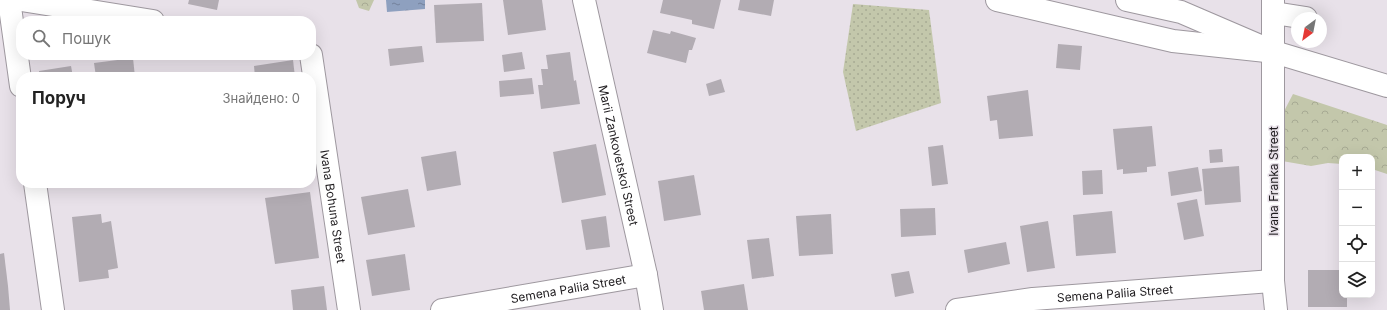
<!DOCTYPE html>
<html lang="uk">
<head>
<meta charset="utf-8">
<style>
	body { margin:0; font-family:Inter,sans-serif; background:#f2f2f2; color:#222 }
	.controls { position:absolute; right:12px; bottom:12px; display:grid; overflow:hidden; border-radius:8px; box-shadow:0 4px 16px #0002 }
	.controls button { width:36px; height:36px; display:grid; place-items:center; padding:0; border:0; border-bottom:1px solid #e0e0e0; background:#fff; color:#222; font:20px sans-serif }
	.compass { position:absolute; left:1291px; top:12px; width:36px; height:36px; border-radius:50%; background:#fff; box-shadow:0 4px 16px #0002; rotate:212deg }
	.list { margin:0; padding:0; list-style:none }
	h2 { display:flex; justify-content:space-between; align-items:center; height:52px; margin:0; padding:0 16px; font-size:17px }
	h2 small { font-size:13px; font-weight:400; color:#767676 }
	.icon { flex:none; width:22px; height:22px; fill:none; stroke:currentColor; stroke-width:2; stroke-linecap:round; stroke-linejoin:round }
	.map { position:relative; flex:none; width:1387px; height:310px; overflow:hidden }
	.search { position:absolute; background:#fff; box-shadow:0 4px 16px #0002; left:16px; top:16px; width:300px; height:44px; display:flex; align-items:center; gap:10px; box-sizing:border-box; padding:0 14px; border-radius:16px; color:#767676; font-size:15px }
	.panel { position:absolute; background:#fff; box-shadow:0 4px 16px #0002; left:16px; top:72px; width:300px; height:116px; border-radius:16px }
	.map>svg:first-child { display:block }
	.forest { fill:url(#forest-crowns) }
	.garden { fill:url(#garden-dots) }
	.water { fill:url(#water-ripples) }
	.building { fill:#b2acb3 }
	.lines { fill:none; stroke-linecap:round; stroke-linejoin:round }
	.minor-casing { stroke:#9e989f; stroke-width:24 }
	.highway-casing { stroke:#9e989f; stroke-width:24 }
	.minor { stroke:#fff; stroke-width:22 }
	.highway { stroke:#fff; stroke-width:22 }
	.labels { text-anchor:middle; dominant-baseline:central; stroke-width:3; stroke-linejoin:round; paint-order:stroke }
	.street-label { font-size:12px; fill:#1f1c1f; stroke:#e8e1e9 }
</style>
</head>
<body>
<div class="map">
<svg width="1387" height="310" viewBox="0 0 1387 310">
	<defs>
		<pattern id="forest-crowns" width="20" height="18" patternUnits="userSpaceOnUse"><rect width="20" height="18" fill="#c3c7ab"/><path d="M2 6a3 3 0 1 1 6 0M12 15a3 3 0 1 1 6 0" fill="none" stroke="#a7aa93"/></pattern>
		<pattern id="garden-dots" width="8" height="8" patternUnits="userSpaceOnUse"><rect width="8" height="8" fill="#c3c7ab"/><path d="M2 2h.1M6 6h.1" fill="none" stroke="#a7aa93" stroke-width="1.8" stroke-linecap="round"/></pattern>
		<pattern id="water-ripples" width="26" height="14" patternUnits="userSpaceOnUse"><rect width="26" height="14" fill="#8ea0bf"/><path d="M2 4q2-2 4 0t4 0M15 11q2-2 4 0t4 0" fill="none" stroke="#73829b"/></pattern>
	</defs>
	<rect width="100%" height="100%" fill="#e8e1e9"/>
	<!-- forest -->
	<g class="forest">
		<polygon points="356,0 374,0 369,11 359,8"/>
		<polygon points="1293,94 1387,125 1387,174 1372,169 1372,157 1342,157 1342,164 1328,163 1311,166 1282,161 1269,140"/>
	</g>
	<!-- garden -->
	<polygon class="garden" points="853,4 929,10 941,103 856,131 843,72"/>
	<!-- water -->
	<polygon class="water" points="386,0 425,0 425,9 387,12"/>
	<!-- building -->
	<g class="building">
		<polygon points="189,0 219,0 217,10 188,4"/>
		<polygon points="503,0 542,0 546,30 508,35"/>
		<polygon points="663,0 721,0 714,29 692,24 692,20 660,13"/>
		<polygon points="740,0 774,0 771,16 738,10"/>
		<polygon points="482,3 484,41 436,43 434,5"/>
		<polygon points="653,30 670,34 671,31 696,38 692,50 689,50 686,63 647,53"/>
		<polygon points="1058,44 1082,46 1080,70 1056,68"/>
		<polygon points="422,46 424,62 390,66 388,49"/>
		<polygon points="522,52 525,69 504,72 502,55"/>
		<polygon points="570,52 574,81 576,80 580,104 541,109 538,85 543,85 541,69 548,69 546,55"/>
		<polygon points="133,58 135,77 96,77 94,63"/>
		<polygon points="293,60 295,77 255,77 254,66"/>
		<polygon points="71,66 73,77 39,77 39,71"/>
		<polygon points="532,78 534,94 500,97 499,81"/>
		<polygon points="721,79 725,92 709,96 706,84"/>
		<polygon points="1028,90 1033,136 999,139 997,120 990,121 987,96"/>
		<polygon points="1152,126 1156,166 1147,167 1147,172 1123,174 1123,169 1117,170 1113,129"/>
		<polygon points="596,144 606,195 562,203 553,152"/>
		<polygon points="943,145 948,184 932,186 928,147"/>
		<polygon points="1222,149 1223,162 1210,163 1209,150"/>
		<polygon points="456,151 461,185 427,191 421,157"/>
		<polygon points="1239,166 1241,202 1205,205 1202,169"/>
		<polygon points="1198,167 1202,191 1171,196 1168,172"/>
		<polygon points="1102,170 1103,194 1083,195 1082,171"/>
		<polygon points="694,175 701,215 664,221 658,181"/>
		<polygon points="62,183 96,183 96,184 63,188"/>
		<polygon points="408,189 415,227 368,235 361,197"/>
		<polygon points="310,192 319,258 275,264 265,198"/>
		<polygon points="1197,199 1204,236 1184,240 1177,203"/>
		<polygon points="935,208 936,235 901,237 900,209"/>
		<polygon points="1112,211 1116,253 1076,256 1073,215"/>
		<polygon points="101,214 102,223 111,221 118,268 108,270 109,278 79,282 72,217"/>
		<polygon points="831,214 833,254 799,256 796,216"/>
		<polygon points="606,216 610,247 586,250 581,220"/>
		<polygon points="1048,221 1055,268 1027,272 1020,226"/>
		<polygon points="769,238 774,276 752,279 747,240"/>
		<polygon points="1006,242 1010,264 968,273 964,250"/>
		<polygon points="4,253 8,286 10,310 0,310 0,254"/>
		<polygon points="405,254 410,290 372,296 366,260"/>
		<polygon points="1308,270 1342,270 1342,295 1347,295 1347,307 1308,307"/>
		<polygon points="909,271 914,293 895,297 891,274"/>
		<polygon points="744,284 748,310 704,310 701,291"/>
		<polygon points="324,286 327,310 293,310 291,290"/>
	</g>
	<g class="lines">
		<defs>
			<g id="minor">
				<polyline points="9,0 21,86"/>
				<polyline points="21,0 153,21"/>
				<path id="s1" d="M 584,0 L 646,275 L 652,310"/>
				<polyline points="1273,0 1273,281 1276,310"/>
				<polyline points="1274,13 1306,18"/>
				<path id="s2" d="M 311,55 L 349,310"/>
				<polyline points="35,183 53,310"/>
				<path id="s3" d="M 442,310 L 646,275"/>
				<path id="s4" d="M 957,310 L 1033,299 L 1273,281"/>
			</g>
			<g id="highway">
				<polyline points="997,0 1173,41 1274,52"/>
				<polyline points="1127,0 1181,12 1274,52 1387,86"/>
			</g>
		</defs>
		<!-- minor casing -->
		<use href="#minor" class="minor-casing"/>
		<!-- highway casing -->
		<use href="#highway" class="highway-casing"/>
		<!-- minor -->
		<use href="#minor" class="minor"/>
		<!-- highway -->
		<use href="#highway" class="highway"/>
	</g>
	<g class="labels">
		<!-- street labels -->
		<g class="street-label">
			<text stroke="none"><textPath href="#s1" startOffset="159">Marii Zankovetskoi Street</textPath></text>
			<text transform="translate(1273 181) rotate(-90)">Ivana Franka Street</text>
			<text stroke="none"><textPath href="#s2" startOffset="153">Ivana Bohuna Street</textPath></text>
			<text stroke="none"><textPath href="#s3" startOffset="128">Semena Paliia Street</textPath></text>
			<text stroke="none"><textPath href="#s4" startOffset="159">Semena Paliia Street</textPath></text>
		</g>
	</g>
</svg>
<div class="controls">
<button>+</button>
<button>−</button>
<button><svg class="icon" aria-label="locate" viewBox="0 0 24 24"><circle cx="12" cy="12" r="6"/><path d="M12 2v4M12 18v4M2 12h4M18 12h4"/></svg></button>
<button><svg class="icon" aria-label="layers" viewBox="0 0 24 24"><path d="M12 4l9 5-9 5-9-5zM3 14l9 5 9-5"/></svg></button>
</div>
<svg class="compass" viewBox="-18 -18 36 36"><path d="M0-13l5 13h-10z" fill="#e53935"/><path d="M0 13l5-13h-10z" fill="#767676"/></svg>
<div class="search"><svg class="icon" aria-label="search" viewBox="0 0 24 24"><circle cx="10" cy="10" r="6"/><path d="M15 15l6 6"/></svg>Пошук</div>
<section class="panel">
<h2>Поруч<small>Знайдено: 0</small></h2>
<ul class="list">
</ul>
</section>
</div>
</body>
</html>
